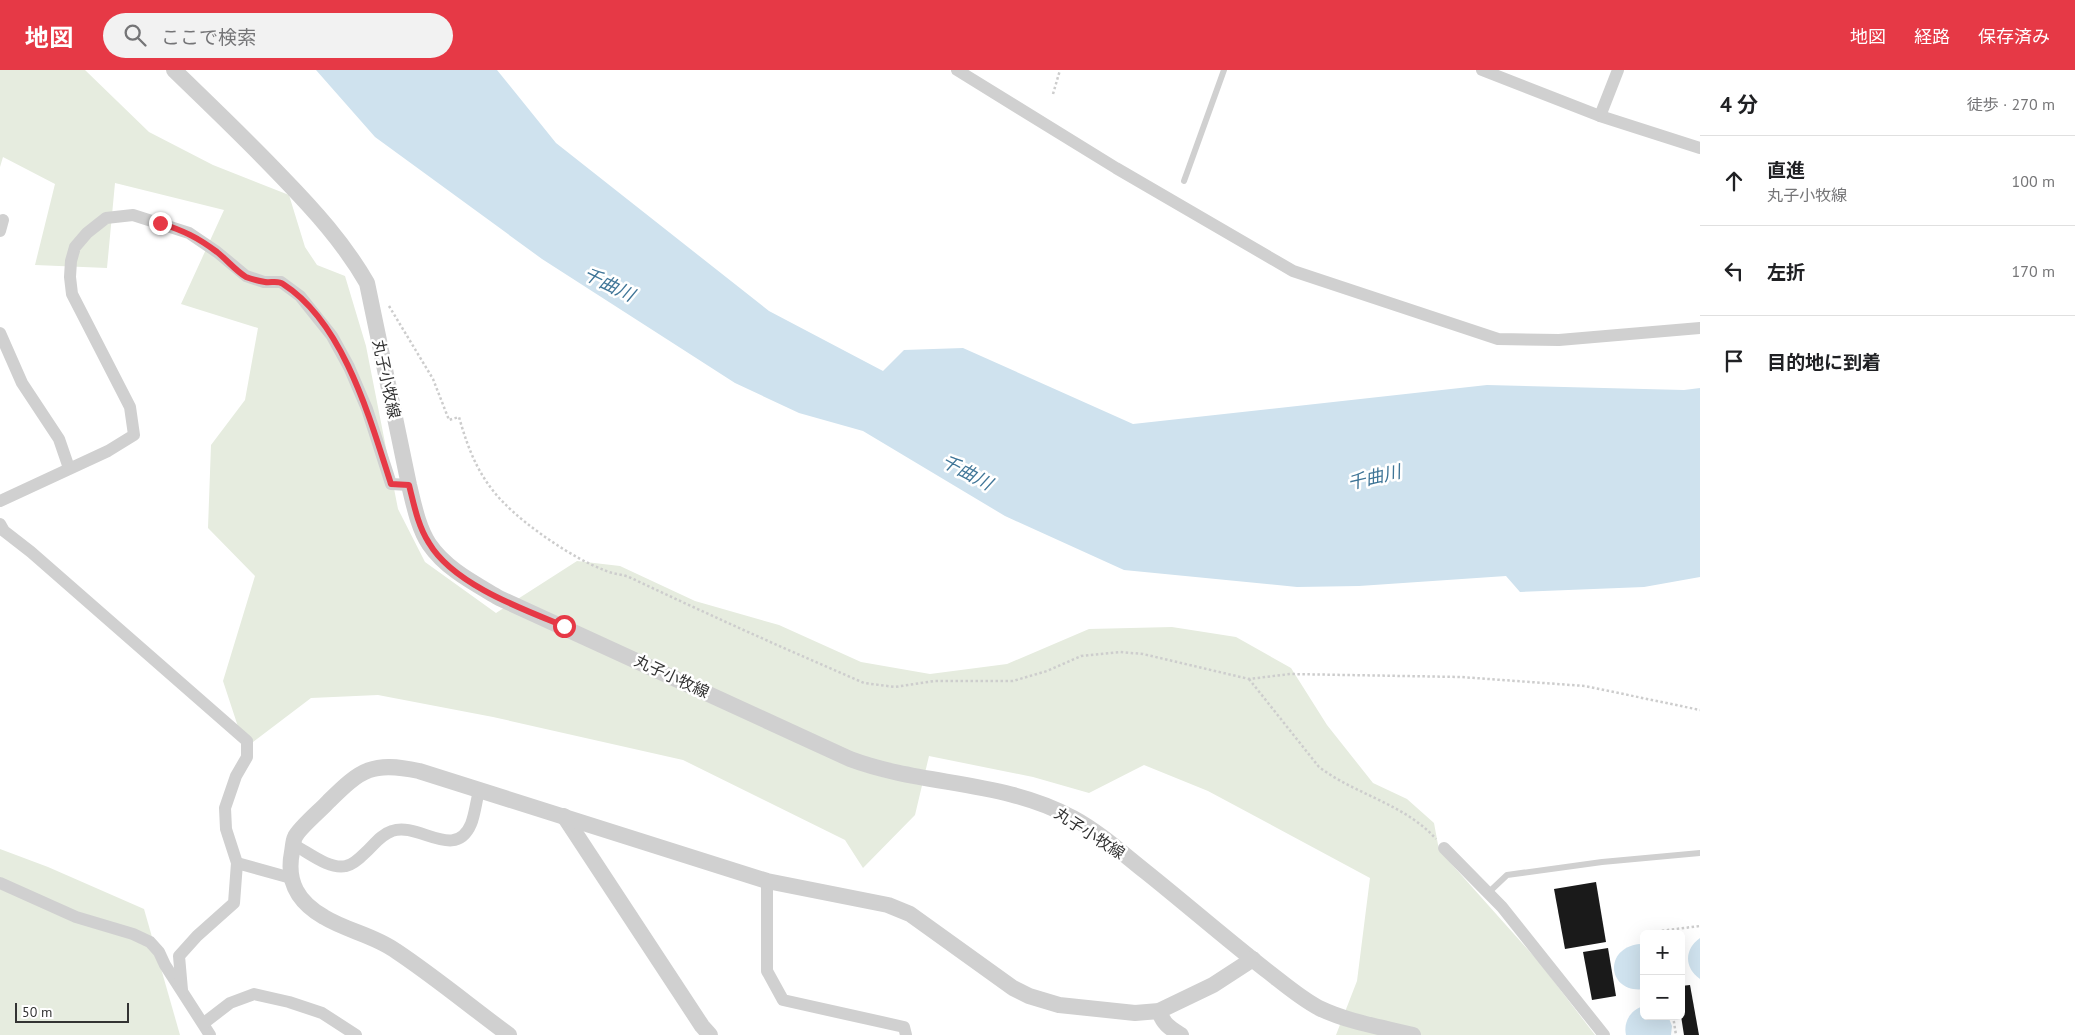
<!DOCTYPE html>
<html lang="ja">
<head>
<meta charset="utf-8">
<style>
	body { margin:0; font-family:"PT Sans","Noto Sans JP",sans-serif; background:#f2f2f2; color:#202124 }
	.controls { position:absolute; right:15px; bottom:15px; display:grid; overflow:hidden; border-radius:8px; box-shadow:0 5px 20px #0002 }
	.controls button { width:45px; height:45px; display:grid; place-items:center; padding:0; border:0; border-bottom:1px solid #e0e0e0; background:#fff; color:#202124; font:25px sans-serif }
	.scale { position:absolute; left:15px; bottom:12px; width:114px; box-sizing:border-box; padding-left:5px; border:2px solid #333; border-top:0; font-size:14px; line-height:18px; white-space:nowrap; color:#333; -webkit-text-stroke:4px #fff; paint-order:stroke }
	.stop { position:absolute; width:15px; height:15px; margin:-11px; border:4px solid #e63946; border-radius:50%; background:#fff }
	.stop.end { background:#e63946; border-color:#fff; box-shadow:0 1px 5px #0008 }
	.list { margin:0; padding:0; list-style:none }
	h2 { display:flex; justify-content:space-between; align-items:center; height:65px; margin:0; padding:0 20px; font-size:21px }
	h2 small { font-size:16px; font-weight:400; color:#757577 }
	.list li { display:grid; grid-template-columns:32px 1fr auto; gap:15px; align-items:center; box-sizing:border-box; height:90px; padding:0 20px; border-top:1px solid #e0e0e0 }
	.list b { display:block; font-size:19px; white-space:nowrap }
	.list p { margin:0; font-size:16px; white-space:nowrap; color:#757577 }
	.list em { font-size:16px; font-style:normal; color:#757577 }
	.icon { flex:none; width:28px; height:28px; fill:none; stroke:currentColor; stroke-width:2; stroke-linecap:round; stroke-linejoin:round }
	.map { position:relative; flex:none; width:1700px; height:965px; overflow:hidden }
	header { display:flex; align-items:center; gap:30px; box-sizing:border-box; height:70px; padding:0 25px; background:#e63946; color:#fff }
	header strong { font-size:24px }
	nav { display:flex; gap:28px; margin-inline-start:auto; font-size:18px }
	.search { width:350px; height:45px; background:#f2f2f2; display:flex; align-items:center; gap:12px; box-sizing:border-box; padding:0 18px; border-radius:28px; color:#757577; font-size:19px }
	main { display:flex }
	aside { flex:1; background:#fff }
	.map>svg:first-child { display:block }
	.green { fill:#e6ecdf }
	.water { fill:#cfe2ee }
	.building { fill:#1a1a1a }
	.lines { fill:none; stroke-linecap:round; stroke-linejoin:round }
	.path { stroke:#cdcdcd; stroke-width:2.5; stroke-dasharray:2.5 2.5; stroke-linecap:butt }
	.service { stroke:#d0d0d0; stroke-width:6 }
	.minor { stroke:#d0d0d0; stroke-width:12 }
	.tertiary { stroke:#d0d0d0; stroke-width:16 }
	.route { stroke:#e63946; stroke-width:6 }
	.labels { text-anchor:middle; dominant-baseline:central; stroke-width:5; stroke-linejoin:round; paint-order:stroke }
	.street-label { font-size:16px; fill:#333; stroke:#fff }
	.water-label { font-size:18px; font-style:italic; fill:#3f7597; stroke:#fff }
</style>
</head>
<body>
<header>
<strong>地図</strong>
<div class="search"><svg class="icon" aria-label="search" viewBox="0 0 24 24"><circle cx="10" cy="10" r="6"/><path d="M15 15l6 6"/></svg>ここで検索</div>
<nav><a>地図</a><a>経路</a><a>保存済み</a></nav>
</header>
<main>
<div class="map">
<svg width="1700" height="965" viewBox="0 0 1700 965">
	<rect width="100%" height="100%" fill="#fff"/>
	<!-- green -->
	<g class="green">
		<polygon points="0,0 85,0 149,62 213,95 289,125 305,177 317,195 345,206 366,276 398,439 425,492 496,543 577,491 620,496 695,531 779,555 861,592 930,604 1007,594 1089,559 1172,557 1236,567 1291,598 1327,655 1373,713 1407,729 1434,753 1439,780 1539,892 1595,965 1336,965 1357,911 1370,808 1208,721 1144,695 1089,723 1033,707 929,686 915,745 863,798 845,770 683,690 493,647 378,625 311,628 245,678 223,611 255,506 208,458 211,375 245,330 258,258 181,234 224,140 115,113 107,198 35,195 55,114 3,87 0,97"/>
		<polygon points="0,779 48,797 144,839 180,965 0,965"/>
	</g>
	<!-- water -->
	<g class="water">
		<polygon points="316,0 497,0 556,73 769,241 883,301 904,280 963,278 1133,354 1487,315 1684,320 1700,318 1700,507 1644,517 1520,522 1506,506 1359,516 1297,517 1124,500 1005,446 863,361 799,343 735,313 542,189 375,67"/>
		<path d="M 1700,868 L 1700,909 C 1684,898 1684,879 1700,868 Z"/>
		<path d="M 1639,874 L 1644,875 L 1644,919 C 1608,924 1602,879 1639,874 Z"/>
		<path d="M 1644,936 L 1644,946 L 1668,946 L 1672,956 L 1671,965 L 1626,965 C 1623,952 1631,939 1644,936 Z"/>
	</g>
	<!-- building -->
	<g class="building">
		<polygon points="1596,812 1606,872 1565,879 1554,819"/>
		<polygon points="1608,878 1616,926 1592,930 1583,882"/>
		<polygon points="1690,915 1699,965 1684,965 1681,946 1681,916"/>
	</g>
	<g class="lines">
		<!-- path -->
		<g class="path">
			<polyline points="1053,24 1060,0"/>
			<path d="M 389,236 L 433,309 L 449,350 L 459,347 C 468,379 479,408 504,433 C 526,456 574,489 604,500 C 612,504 621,504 629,507 C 707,544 785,579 864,613 L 895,617 L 934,611 L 1013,611 L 1047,601 L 1081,586 L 1120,582 L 1143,584 L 1249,609 L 1290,604 L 1461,607 L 1585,616 L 1700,640"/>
			<path d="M 1249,609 L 1319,697 C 1356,725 1405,734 1436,769"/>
			<polyline points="1661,864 1660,861 1700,856"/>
			<polyline points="1673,946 1676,965"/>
		</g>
		<!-- service -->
		<g class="service">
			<polyline points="1184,111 1224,0"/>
			<polyline points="1488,823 1507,805 1602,792 1700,783"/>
		</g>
		<!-- minor -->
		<g class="minor">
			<polyline points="957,0 1116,98 1293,201 1498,269 1559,270 1700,258"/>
			<polyline points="1482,0 1600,46 1700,78"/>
			<polyline points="1600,46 1618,0"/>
			<polyline points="0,161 3,150"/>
			<polyline points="0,263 22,313 59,369 69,398"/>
			<polyline points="0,431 108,381 134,365 130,337 72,224 70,207 71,191 75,177 87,163 106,148 133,145 189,163 217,182 246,206 264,212 281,212 300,226 332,266 349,297 367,339 391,414 409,415"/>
			<polyline points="0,454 4,461 31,482 247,671 247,687 236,706 225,738 226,759 237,793"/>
			<path d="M 294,775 C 308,782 329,800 346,796 C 352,795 361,787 365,783 C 374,775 380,765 392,761 C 418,751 455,792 471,754 C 475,744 476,732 479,721"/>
			<polyline points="1444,778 1502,837 1604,965"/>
			<polyline points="767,811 767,901 783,930 904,957 906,965"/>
			<polyline points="0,813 76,847 133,864 150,872 159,882 165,895 210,965"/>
			<polyline points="182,920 179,886 197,866 234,833 237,793 291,808"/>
			<polyline points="204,953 230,933 254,924 289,932 322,943 356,965"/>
		</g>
		<!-- tertiary -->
		<g class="tertiary">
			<path d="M 174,0 C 210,35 247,70 282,107 C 314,140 344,173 367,213 L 409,415 C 414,435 418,457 429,474 C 446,499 474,513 499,528 L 850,689 C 922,716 1004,710 1073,748 C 1099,762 1122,783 1146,802 C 1186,834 1225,868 1266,900 C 1283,913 1300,928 1319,938 C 1348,952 1381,957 1413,965"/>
			<polyline points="564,746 702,956 710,965"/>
			<path d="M 1159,941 C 1163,954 1170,958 1181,965"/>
			<path d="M 509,965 C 471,937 435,907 396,881 C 374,865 347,861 324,847 C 298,832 286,812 292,782 C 293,777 293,771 295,767 C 299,758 322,739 329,731 C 361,699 373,691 419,701 L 767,811 L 888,835 L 910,844 L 1013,918 L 1029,926 L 1059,935 L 1135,943 L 1159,941 L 1213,915 L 1253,889"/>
		</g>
	</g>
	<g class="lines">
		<!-- route -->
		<path class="route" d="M 160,153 C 184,161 197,167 217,182 C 227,190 236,201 246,207 C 251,209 259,211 265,212 C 271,213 278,210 283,214 C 344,253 370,349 391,414 L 409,415 C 414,435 418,456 429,473 C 453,514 522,539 564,556"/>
	</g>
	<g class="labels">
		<!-- street labels -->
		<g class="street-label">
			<text transform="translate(387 309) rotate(78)">丸子小牧線</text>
			<text transform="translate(672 606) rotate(25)">丸子小牧線</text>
			<text transform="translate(1090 763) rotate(33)">丸子小牧線</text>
		</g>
		<!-- water labels -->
		<g class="water-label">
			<text transform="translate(609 214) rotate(26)">千曲川</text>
			<text transform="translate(967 402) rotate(28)">千曲川</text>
			<text transform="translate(1374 407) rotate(-13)">千曲川</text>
		</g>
	</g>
</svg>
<div class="controls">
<button>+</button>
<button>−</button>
</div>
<div class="scale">50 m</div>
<div class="stop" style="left:564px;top:556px"></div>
<div class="stop end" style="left:160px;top:153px"></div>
</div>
<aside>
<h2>4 分<small>徒歩 · 270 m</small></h2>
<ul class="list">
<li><svg class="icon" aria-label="ahead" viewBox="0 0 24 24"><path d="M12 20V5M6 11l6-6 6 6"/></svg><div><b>直進</b><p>丸子小牧線</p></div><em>100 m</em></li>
<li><svg class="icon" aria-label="left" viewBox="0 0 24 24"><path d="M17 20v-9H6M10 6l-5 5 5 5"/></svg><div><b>左折</b></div><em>170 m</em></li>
<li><svg class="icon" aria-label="arrive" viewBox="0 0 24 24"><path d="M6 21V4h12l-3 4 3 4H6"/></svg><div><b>目的地に到着</b></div></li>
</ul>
</aside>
</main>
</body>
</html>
